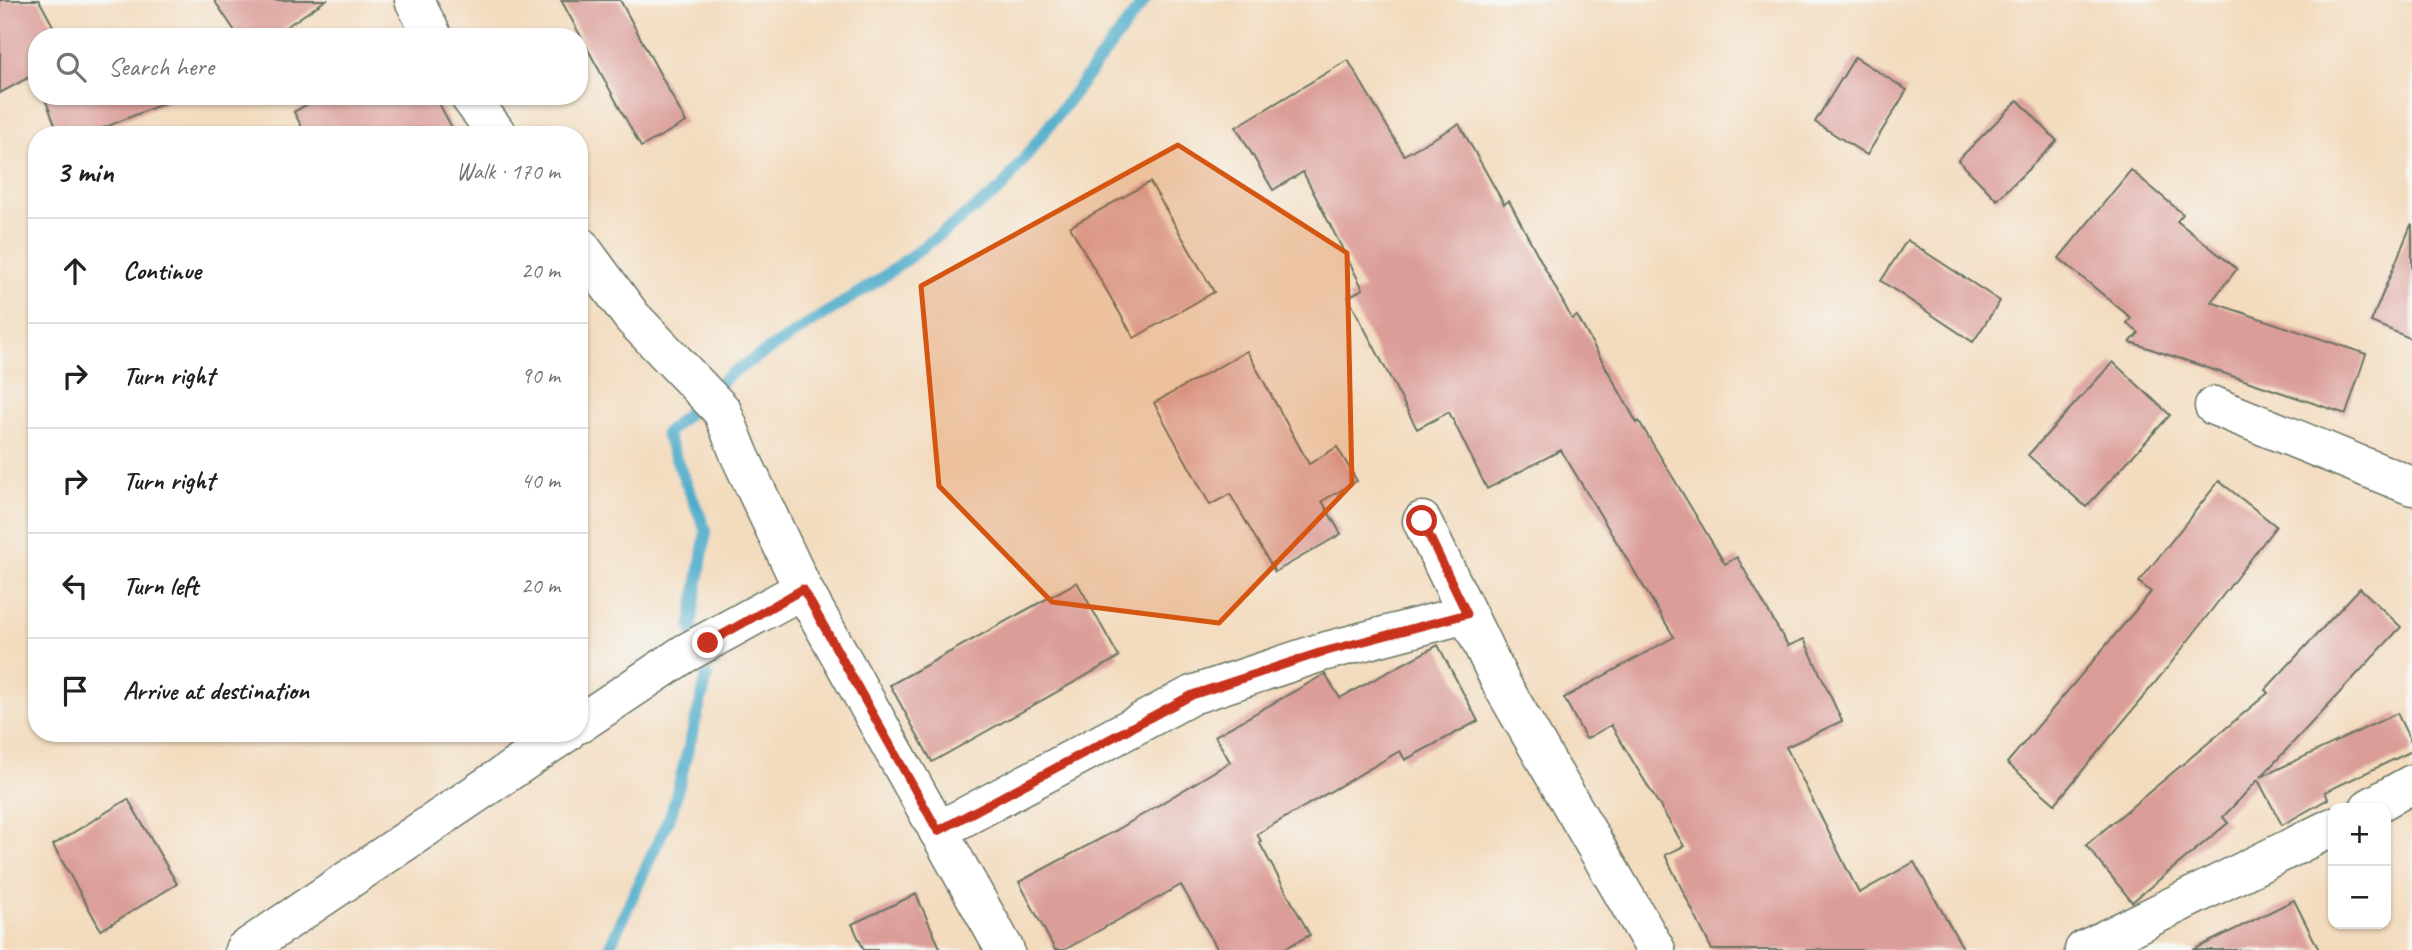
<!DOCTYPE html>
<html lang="en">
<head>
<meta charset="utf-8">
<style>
	body { margin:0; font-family:Caveat,sans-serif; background:#f6f6f6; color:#202124 }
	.controls { position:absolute; right:21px; bottom:21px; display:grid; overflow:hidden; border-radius:14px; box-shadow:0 2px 5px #0004 }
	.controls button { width:63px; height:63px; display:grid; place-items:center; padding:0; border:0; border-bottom:2px solid #e0e0e0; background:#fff; color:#202124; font:35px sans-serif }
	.stop { position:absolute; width:21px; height:21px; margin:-16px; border:5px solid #c8321e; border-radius:50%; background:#fff }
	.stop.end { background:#c8321e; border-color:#fff; box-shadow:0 2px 7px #0008 }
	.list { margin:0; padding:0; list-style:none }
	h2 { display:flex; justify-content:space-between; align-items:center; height:91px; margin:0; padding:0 28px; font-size:30px }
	h2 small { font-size:23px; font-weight:400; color:#757577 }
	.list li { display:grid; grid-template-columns:46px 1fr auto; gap:21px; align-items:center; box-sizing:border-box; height:105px; padding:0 28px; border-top:2px solid #e0e0e0 }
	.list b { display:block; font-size:26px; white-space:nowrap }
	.list em { font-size:23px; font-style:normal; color:#757577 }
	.icon { flex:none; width:38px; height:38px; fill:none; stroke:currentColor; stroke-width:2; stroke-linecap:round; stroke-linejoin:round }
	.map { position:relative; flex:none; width:2412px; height:950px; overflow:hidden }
	.search { position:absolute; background:#fff; box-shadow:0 2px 5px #0004; left:28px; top:28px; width:560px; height:77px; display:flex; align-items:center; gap:18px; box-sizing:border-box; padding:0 24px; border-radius:28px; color:#757577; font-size:26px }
	.panel { position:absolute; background:#fff; box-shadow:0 2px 5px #0004; left:28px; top:126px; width:560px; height:616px; border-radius:28px }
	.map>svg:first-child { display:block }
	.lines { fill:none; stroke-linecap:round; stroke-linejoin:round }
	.stream { stroke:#4aaac9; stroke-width:12 }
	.building { fill:#db9d98 }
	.minor-casing { stroke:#697464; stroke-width:41 }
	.minor { stroke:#fff; stroke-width:38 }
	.route { stroke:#c8321e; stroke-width:9 }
	.marked { fill:#d45610; fill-opacity:0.2; stroke:#d45610; stroke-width:5; stroke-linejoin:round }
</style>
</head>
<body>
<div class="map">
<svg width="2412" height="950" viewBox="0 0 2412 950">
	<rect width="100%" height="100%" fill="#f6f6f2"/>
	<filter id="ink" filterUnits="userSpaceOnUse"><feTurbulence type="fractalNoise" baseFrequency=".0143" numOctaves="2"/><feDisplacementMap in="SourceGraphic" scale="14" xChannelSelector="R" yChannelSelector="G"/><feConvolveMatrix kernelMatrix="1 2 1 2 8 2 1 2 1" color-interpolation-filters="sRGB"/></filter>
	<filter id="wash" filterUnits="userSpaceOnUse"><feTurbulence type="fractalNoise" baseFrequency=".00686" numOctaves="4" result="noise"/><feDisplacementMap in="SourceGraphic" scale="28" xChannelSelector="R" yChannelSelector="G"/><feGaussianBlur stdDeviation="1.57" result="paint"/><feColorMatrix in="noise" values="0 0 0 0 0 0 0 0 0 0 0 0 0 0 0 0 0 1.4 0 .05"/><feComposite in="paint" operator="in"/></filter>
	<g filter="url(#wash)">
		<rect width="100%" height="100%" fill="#f3dbbe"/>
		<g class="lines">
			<!-- stream -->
			<polyline class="stream" points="608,950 672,811 707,677 691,625 706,531 666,434 730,374 879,280 1001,189 1145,0"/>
		</g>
		<g id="blocks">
			<!-- building -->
			<g class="building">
				<polygon points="0,0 39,0 59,37 37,37 37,80 35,74 0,93"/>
				<polygon points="214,0 326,0 271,37 239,37"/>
				<polygon points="561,0 620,0 686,122 641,147"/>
				<polygon points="1855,57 1907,90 1867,155 1815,122"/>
				<polygon points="1348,60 1404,155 1459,124 1504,204 1509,201 1572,319 1577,316 1637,423 1639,421 1725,564 1737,557 1788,646 1804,639 1842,721 1786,747 1859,893 1914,862 1964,950 1712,950 1665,855 1684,846 1611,725 1586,739 1564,698 1674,637 1561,450 1487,489 1449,412 1417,429 1348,297 1363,289 1303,172 1273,190 1236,127"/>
				<polygon points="44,96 177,96 177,98 86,135 59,135"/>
				<polygon points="322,96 435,96 456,135 306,135 294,112"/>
				<polygon points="2018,100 2057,141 1997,200 1958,160"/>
				<polygon points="2131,170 2183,214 2177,221 2237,269 2211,302 2366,354 2346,414 2130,342 2139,333 2127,323 2131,318 2059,258"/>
				<polygon points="1150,182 1214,292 1134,338 1070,227"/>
				<polygon points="2411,225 2412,225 2412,339 2371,322"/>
				<polygon points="1907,240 2000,301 1973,342 1881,281"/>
				<polygon points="1247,351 1309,464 1337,447 1357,481 1322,501 1341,534 1275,572 1230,494 1210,505 1154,403"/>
				<polygon points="2113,362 2170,415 2086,507 2028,455"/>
				<polygon points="2219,481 2276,526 2168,667 2055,804 2007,763 2151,592 2139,582"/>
				<polygon points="1077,582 1119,657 932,762 890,685"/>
				<polygon points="2360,588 2401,627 2261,777 2397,713 2412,744 2412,751 2325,792 2328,799 2282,825 2258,780 2223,817 2228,823 2132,902 2086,845 2268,693 2265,690"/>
				<polygon points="1438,645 1478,721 1405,760 1400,751 1257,834 1261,841 1259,842 1310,935 1282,950 1218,950 1181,885 1064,950 1055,950 1019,882 1117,830 1230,762 1215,736 1325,674 1340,698"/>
				<polygon points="128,799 177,884 101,930 53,845"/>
				<polygon points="916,894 941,950 864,950 852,924"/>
				<polygon points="2294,900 2319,950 2193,950"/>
			</g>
		</g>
	</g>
	<g filter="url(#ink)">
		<use href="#blocks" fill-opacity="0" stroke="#697464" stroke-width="2"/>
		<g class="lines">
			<defs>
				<g id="minor">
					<polyline points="414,0 433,37"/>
					<polyline points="469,96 498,135"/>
					<polyline points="579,245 632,317 722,411 740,456 803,589 1005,950"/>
					<polyline points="2214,406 2412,486"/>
					<polyline points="1422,521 1502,685 1656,950"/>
					<polyline points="579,724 684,654 803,589"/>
					<polyline points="2369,808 2412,784"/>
					<polyline points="938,831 1192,695 1319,653 1467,614"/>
					<polyline points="244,950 566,733"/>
					<polyline points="2084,950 2333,827"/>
				</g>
			</defs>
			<!-- minor casing -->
			<use href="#minor" class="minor-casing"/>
			<!-- minor -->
			<use href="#minor" class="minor"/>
		</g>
	</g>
	<g class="lines" filter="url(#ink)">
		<!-- route -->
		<polyline class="route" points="708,643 803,589 938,831 1192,695 1319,653 1467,614 1422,521"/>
	</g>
	<!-- marked area -->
	<path class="marked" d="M 1178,145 L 1347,253 L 1352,484 L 1219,623 L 1052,602 L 939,486 L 921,286 Z"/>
</svg>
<div class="controls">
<button>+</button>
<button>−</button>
</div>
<div class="stop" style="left:1422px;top:521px"></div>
<div class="stop end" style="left:708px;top:643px"></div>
<div class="search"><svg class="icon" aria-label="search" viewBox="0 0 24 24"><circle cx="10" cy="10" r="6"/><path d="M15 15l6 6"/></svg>Search here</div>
<section class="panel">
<h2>3 min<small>Walk · 170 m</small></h2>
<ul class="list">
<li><svg class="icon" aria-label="ahead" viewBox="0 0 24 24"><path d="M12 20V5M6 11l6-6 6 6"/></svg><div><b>Continue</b></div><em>20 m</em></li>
<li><svg class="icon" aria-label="right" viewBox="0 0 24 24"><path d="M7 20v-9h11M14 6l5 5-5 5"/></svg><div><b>Turn right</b></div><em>90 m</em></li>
<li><svg class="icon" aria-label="right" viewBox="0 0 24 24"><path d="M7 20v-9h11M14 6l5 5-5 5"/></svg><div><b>Turn right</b></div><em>40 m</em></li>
<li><svg class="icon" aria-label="left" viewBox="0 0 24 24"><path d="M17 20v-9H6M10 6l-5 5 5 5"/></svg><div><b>Turn left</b></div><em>20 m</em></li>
<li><svg class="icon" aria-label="arrive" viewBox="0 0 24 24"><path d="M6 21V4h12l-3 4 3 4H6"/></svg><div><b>Arrive at destination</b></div></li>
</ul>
</section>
</div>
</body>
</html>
